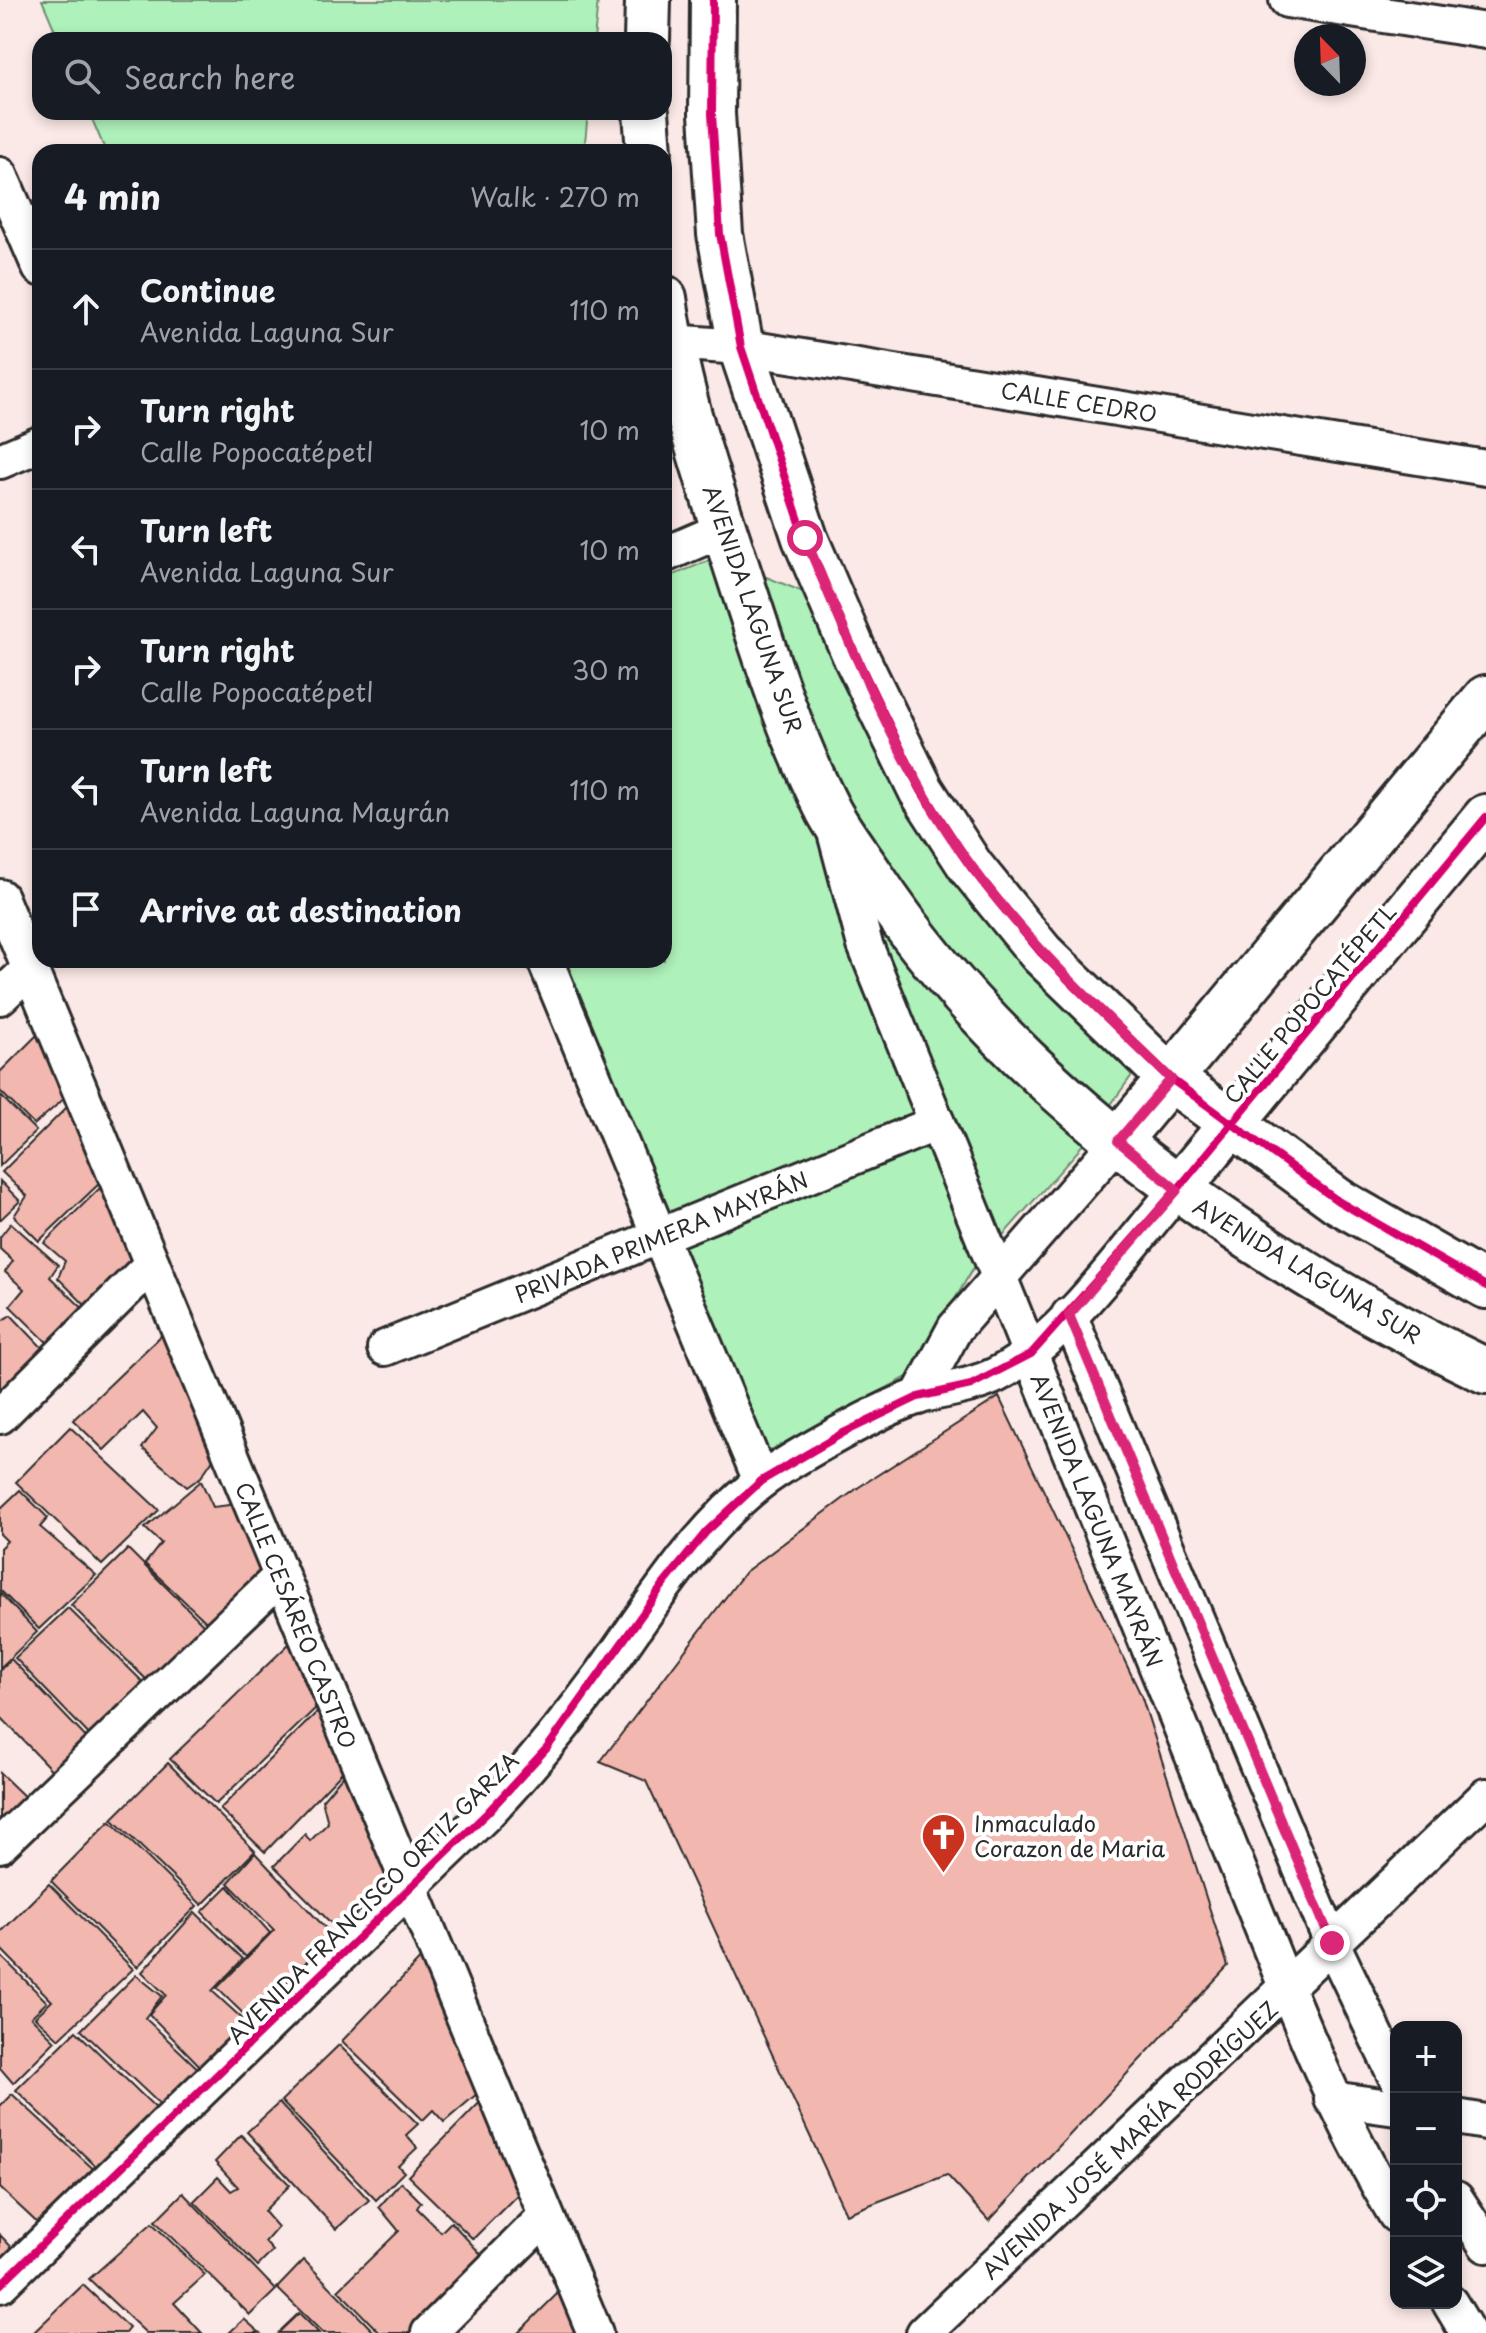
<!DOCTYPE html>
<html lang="en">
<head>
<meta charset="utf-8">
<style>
	body { margin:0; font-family:"Playpen Sans",sans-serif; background:#20242c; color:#f1f3f6 }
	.controls { position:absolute; right:24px; bottom:24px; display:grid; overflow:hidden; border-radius:16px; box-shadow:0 4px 12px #0003 }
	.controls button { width:72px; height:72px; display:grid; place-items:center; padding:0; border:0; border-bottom:2px solid #363941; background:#171b24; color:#f1f3f6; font:40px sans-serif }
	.compass { position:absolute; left:1294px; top:24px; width:72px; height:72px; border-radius:50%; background:#171b24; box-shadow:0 4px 12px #0003; rotate:337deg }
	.stop { position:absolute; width:24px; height:24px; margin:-18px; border:6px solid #db2777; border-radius:50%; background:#fff }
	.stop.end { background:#db2777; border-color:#fff; box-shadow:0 2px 8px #0008 }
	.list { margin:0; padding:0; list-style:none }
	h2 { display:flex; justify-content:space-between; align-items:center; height:104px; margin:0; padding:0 32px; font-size:34px }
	h2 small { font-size:26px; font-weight:400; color:#9ea1a6 }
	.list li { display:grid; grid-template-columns:52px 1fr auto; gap:24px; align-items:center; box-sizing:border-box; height:120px; padding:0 32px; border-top:2px solid #363941 }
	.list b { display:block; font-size:30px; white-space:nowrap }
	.list p { margin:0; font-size:26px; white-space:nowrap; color:#9ea1a6 }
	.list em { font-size:26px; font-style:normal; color:#9ea1a6 }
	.icon { flex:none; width:44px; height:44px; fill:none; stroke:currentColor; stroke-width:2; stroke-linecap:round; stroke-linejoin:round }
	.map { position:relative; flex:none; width:1486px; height:2333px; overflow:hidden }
	.search { position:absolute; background:#171b24; box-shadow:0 4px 12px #0003; left:32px; top:32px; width:640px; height:88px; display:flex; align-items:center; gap:20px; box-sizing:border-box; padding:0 28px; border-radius:24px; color:#9ea1a6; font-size:30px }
	.panel { position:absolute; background:#171b24; box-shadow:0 4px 12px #0003; left:32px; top:144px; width:640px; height:824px; border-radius:24px }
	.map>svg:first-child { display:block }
	.green { fill:#aff1ba; stroke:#6d8e72; stroke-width:2 }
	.building { fill:#f2b7ae; stroke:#2b2b2b; stroke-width:2 }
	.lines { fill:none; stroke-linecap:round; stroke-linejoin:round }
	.minor-casing { stroke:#2b2b2b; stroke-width:40 }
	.tertiary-casing { stroke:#2b2b2b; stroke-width:50 }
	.minor { stroke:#fff; stroke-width:34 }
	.tertiary { stroke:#fff; stroke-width:44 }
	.cycleway-casing { stroke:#fff; stroke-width:13 }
	.cycleway { stroke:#d6006c; stroke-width:8 }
	.route { stroke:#db2777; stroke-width:10 }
	.labels { text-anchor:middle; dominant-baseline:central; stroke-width:8; stroke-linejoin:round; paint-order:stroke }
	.street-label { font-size:22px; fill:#2b2b2b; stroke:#fff }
	.poi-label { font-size:22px; fill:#2b2b2b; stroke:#fff; text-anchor:start }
</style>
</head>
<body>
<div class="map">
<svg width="1486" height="2333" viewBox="0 0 1486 2333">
	<rect width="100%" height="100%" fill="#fbe9e7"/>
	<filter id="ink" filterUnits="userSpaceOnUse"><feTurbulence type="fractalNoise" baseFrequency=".0125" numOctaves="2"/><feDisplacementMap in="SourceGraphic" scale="16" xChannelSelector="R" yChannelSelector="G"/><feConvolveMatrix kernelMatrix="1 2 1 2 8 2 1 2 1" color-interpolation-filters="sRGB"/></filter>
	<g filter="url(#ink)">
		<!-- green -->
		<g class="green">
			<polygon points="42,0 598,0 594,40 59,40"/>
			<polygon points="89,112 588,112 584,152 106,152"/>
			<polygon points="717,557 811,595 938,845 1132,1075 1077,1152 972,1270 911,1375 769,1451 677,1247 560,960 664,960 664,579"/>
		</g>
		<!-- building -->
		<g class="building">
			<polygon points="37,1035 66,1097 34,1125 0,1091 0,1072"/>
			<polygon points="0,1095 36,1131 0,1166"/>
			<polygon points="69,1105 103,1180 39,1241 14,1216 27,1196 2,1172"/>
			<polygon points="0,1181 20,1201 0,1220"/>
			<polygon points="104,1184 138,1272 96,1316 58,1278 65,1261 44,1243"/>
			<polygon points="11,1223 58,1265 50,1277 93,1318 59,1354 10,1306 24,1289 5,1272 13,1261 0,1249 0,1237"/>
			<polygon points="11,1315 54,1360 0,1415 0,1322"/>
			<polygon points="167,1330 222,1446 201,1477 187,1487 142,1448 157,1428 143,1412 104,1450 73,1420"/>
			<polygon points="999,1397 1141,1695 1228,1966 989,2221 947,2175 846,2214 646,1781 600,1762 745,1572 859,1487"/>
			<polygon points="70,1427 159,1510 102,1565 16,1482"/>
			<polygon points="201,1481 213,1507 238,1504 274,1581 219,1634 145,1564 161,1543 145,1528"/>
			<polygon points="20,1490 48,1518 40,1527 96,1575 39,1629 0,1590 0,1548 7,1541 0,1534 0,1509"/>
			<polygon points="128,1549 212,1633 154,1687 71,1605"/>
			<polygon points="0,1593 37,1632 0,1668"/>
			<polygon points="68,1608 152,1691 98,1744 15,1658"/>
			<polygon points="291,1642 318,1706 216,1804 170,1759"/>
			<polygon points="11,1659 94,1746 60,1779 0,1716 0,1670"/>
			<polygon points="320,1709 343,1771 265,1852 220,1809"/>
			<polygon points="168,1763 255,1851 202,1905 112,1819"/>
			<polygon points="346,1772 408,1886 351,1943 274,1866 305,1834 310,1841 328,1823 322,1800"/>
			<polygon points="0,1773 34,1806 0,1836"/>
			<polygon points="110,1821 197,1906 137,1967 51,1881"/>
			<polygon points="255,1853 346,1950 260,2030 217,1988 274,1930 228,1883"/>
			<polygon points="49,1884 133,1969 59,2039 35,2017 52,2001 0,1948 0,1933"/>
			<polygon points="228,1886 270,1933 246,1957 202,1912"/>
			<polygon points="195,1912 243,1959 212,1991 258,2033 212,2078 149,2014 166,1995 142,1972"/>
			<polygon points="427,1952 485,2087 444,2122 433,2110 423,2120 342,2041"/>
			<polygon points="0,1955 47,2002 31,2017 55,2041 13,2083 0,2068"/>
			<polygon points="136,1975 162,1996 145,2018 207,2077 168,2112 81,2030"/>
			<polygon points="76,2031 163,2115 103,2173 16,2090"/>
			<polygon points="339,2045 418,2124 406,2135 417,2148 398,2166 404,2172 376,2200 281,2101"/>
			<polygon points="12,2094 100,2175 45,2230 0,2188 0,2106"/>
			<polygon points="488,2094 528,2184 473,2239 408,2176"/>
			<polygon points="279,2103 369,2200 336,2229 247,2132"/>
			<polygon points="241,2135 290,2185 264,2211 278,2227 265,2242 273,2251 258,2266 194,2201 218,2177 231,2191 238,2187 215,2162"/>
			<polygon points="401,2182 421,2202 417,2208 441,2232 451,2222 493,2267 418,2333 380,2333 338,2290 399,2231 379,2207"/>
			<polygon points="183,2193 276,2290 250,2315 155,2221"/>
			<polygon points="152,2223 205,2275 174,2303 202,2333 146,2333 89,2279"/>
			<polygon points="0,2235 19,2255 0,2275"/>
			<polygon points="304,2260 375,2333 323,2333 277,2288"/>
			<polygon points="570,2281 591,2333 518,2333"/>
			<polygon points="83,2285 129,2328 125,2333 33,2333"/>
			<polygon points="299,2313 319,2333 278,2333"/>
			<polygon points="244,2319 260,2333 229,2333"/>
		</g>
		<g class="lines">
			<defs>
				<g id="minor">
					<polyline points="1287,0 1486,31"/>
					<polyline points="0,175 40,268"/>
					<polyline points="670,342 741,347 1486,468"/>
					<polyline points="0,461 40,444"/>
					<polyline points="664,555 724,529"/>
					<path d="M 836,836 L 865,945 L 1287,1989 C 1319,2067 1352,2142 1396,2215"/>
					<polyline points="0,897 595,2333"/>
					<polyline points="545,960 761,1481"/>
					<polyline points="0,997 30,969"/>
					<polyline points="1069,1315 1332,1943 1396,2077"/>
					<polyline points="385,1348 937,1123"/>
					<polyline points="918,1397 955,1328 1118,1141"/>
					<polyline points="0,1416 152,1264"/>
					<polyline points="0,1845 281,1576"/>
					<polyline points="1332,2099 1396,2108"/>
					<polyline points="1456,2117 1486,2122"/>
					<polyline points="1456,2199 1486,2245"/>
					<path d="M 0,2285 L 487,1813 C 529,1768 567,1722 603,1673 C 651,1606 694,1534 760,1482 C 790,1459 885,1406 920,1396 C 946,1389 972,1387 996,1375 C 1063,1341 1127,1248 1177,1190"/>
					<polyline points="1450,2303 1468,2333"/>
					<polyline points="429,2333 546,2216"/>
					<polyline points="924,2333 1486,1796"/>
				</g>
				<g id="tertiary">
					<polyline points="713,0 712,114 720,234 741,347 805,538 855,655 921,790 971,867 1041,953 1171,1079 1338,1201 1486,1286"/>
					<polyline points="647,40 648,0"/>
					<polyline points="646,112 649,152"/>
					<path d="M 664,298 C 677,389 707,478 736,565 C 763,648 789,734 829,812 C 841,834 858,856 872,877 C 1014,1093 1255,1260 1486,1371"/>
					<polyline points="1118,1141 1486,698"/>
					<polyline points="1177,1190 1486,817"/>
				</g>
			</defs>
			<!-- minor casing -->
			<use href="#minor" class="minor-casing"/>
			<!-- tertiary casing -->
			<use href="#tertiary" class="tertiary-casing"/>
			<!-- minor -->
			<use href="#minor" class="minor"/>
			<!-- tertiary -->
			<use href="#tertiary" class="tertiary"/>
			<defs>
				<g id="cycleway">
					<polyline points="713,0 712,114 720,234 741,347 805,538 855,655 921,790 971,867 1041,953 1171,1079 1338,1201 1486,1286"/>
					<polyline points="0,2285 487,1813 547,1748 663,1585 706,1532 761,1481 843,1433 918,1397 971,1385 1031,1354 1177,1190 1486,817"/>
				</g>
			</defs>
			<!-- cycleway casing -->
			<use href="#cycleway" class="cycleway-casing"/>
			<!-- cycleway -->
			<use href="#cycleway" class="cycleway"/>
		</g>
	</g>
	<g class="lines" filter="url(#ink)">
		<!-- route -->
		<path class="route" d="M 805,538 C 853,650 899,769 972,867 C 1030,946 1101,1011 1171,1079 L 1118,1141 L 1177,1190 L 1069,1315 L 1332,1943"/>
	</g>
	<!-- icons -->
	<defs>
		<symbol id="church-pin" viewBox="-11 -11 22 30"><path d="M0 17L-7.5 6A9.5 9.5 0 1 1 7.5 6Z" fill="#c8321e" stroke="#fff"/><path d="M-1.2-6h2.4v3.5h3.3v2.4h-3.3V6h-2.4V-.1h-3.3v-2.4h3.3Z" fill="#fff"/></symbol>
	</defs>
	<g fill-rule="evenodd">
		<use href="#church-pin" x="918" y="1810" width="51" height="69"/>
	</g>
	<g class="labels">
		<!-- street labels -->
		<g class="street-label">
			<text transform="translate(1079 401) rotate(9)">CALLE CEDRO</text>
			<text transform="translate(754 609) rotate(71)">AVENIDA LAGUNA SUR</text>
			<text transform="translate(1309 1003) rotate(-50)">CALLE POPOCATÉPETL</text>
			<text transform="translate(661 1236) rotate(-22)">PRIVADA PRIMERA MAYRÁN</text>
			<text transform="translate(1308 1270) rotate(31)">AVENIDA LAGUNA SUR</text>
			<text transform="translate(1098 1520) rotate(68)">AVENIDA LAGUNA MAYRÁN</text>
			<text transform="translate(297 1615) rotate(68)">CALLE CESÁREO CASTRO</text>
			<text transform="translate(372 1897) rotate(-45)">AVENIDA FRANCISCO ORTIZ GARZA</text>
			<text transform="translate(1129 2139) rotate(-43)">AVENIDA JOSÉ MARÍA RODRÍGUEZ</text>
		</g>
		<!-- poi labels -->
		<g class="poi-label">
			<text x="974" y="1822">Inmaculado<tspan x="974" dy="25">Corazon de Maria</tspan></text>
		</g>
	</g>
</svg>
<div class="controls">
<button>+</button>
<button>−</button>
<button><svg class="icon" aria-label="locate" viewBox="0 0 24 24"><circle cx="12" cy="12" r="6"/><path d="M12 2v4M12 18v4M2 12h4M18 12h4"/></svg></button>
<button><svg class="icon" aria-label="layers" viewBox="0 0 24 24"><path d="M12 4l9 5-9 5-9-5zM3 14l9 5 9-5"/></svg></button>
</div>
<svg class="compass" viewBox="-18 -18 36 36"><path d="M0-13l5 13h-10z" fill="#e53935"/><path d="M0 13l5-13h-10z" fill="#9ea1a6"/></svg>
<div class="stop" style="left:805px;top:538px"></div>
<div class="stop end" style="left:1332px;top:1943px"></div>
<div class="search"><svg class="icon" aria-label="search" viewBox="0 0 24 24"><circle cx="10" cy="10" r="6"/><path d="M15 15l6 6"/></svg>Search here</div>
<section class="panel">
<h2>4 min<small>Walk · 270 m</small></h2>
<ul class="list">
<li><svg class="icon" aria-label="ahead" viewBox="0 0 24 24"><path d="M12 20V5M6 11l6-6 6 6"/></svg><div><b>Continue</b><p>Avenida Laguna Sur</p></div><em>110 m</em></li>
<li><svg class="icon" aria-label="right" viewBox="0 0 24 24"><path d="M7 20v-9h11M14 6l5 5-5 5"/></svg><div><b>Turn right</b><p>Calle Popocatépetl</p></div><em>10 m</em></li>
<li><svg class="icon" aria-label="left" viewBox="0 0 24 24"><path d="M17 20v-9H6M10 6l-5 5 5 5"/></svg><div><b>Turn left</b><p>Avenida Laguna Sur</p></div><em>10 m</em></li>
<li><svg class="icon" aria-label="right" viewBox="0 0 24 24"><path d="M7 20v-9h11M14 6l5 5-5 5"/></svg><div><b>Turn right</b><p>Calle Popocatépetl</p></div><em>30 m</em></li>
<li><svg class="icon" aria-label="left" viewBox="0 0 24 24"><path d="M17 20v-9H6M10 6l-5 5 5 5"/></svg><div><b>Turn left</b><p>Avenida Laguna Mayrán</p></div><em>110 m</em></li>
<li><svg class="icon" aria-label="arrive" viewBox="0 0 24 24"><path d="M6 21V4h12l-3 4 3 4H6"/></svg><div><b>Arrive at destination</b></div></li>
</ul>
</section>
</div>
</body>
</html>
